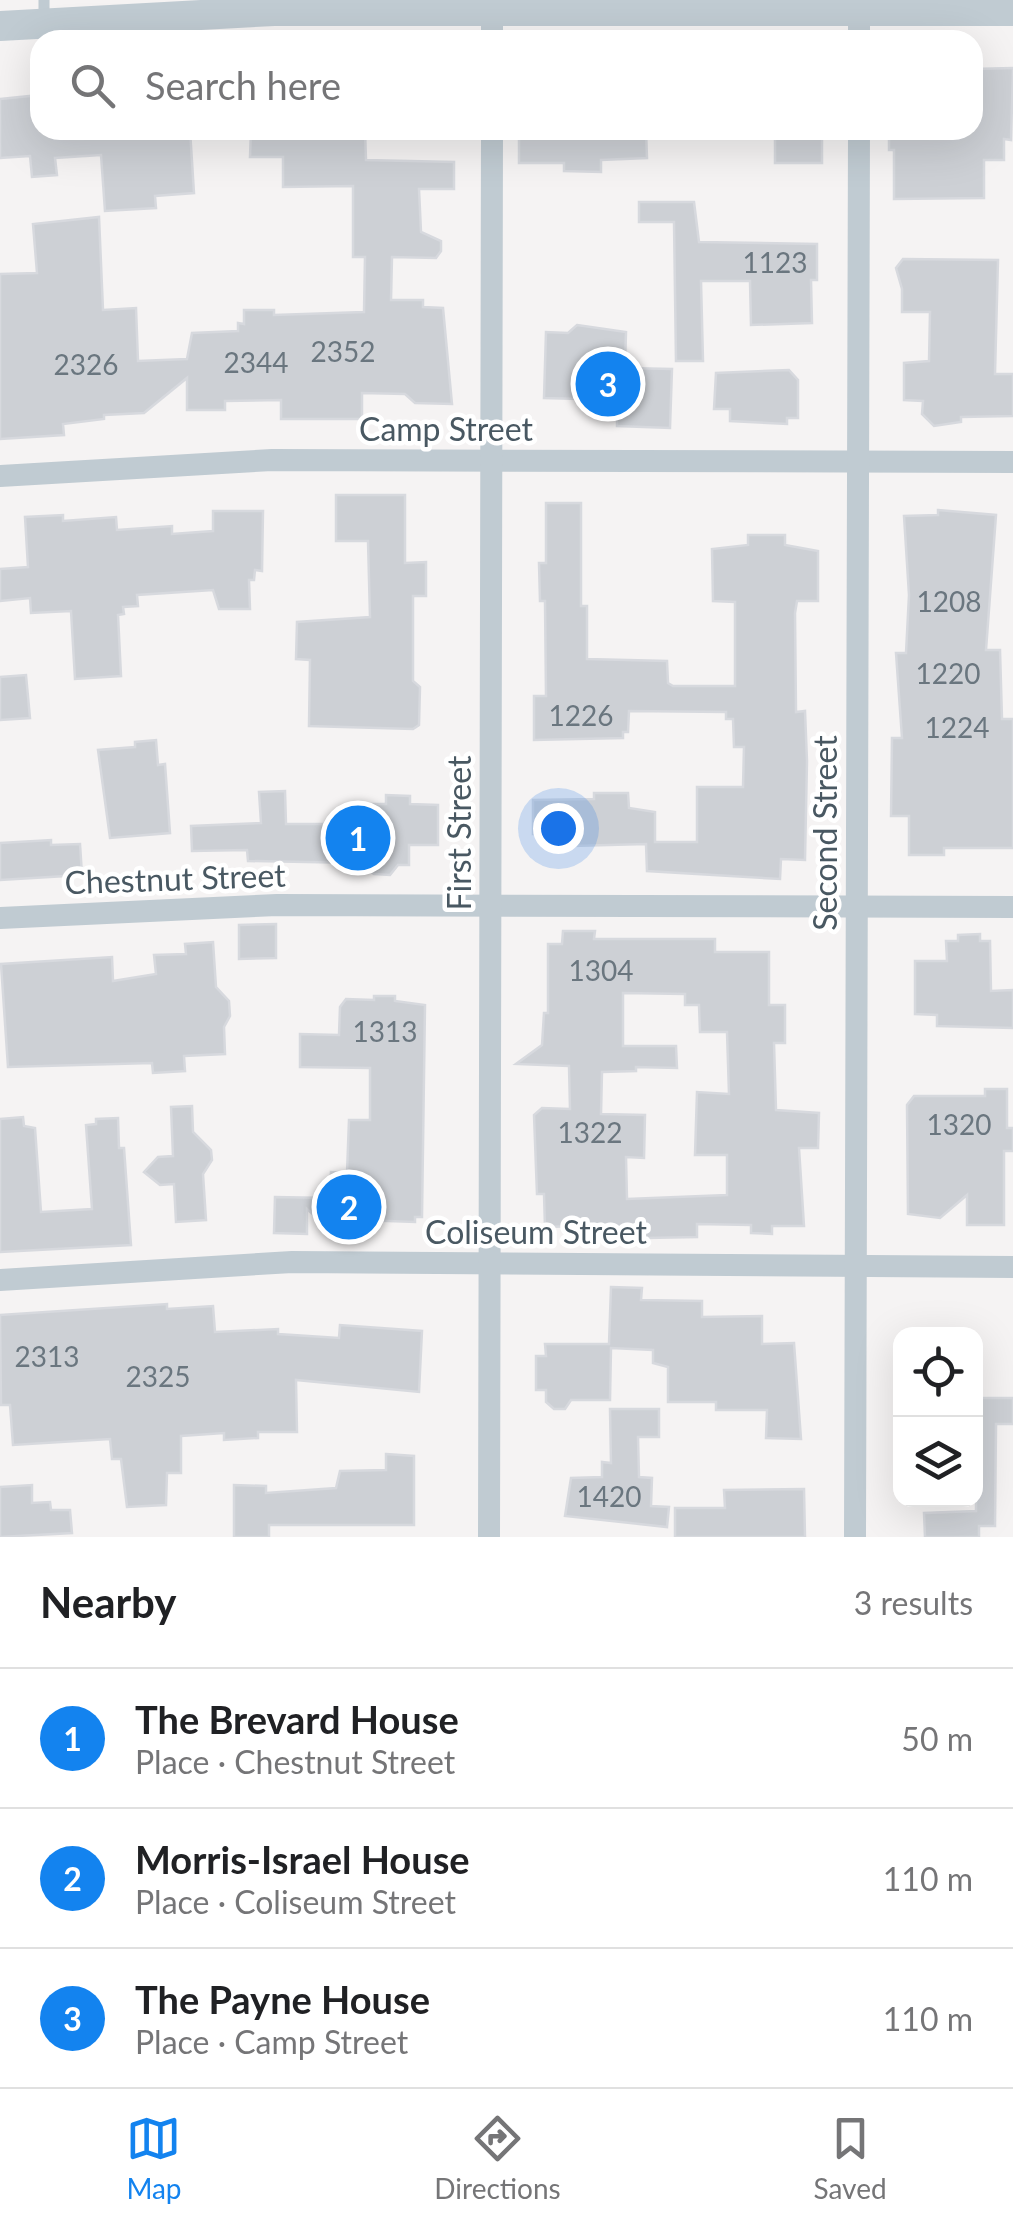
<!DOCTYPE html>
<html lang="en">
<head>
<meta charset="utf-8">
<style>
	body { margin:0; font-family:Lato,sans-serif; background:#f6f6f6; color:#202124 }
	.controls { position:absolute; right:30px; bottom:30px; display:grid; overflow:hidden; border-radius:20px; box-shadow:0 10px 40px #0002 }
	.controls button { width:90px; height:90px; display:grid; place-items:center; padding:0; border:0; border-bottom:2px solid #e0e0e0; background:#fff; color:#202124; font:50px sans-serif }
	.you { position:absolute; left:558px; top:828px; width:35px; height:35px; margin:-25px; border:8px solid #fff; border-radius:50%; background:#1a73e8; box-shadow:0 0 0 15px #1a73e833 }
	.badge { display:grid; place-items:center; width:65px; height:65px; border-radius:50%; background:#1383ef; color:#fff; font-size:32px; font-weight:700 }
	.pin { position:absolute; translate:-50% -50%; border:5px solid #fff; box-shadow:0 2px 10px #0006 }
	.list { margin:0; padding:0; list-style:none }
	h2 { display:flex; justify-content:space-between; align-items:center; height:130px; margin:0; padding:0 40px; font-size:42px }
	h2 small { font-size:32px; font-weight:400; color:#757577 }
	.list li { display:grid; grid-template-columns:65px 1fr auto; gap:30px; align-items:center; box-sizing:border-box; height:140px; padding:0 40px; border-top:2px solid #e0e0e0 }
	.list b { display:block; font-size:38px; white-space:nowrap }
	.list p { margin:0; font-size:32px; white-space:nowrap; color:#757577 }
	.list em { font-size:32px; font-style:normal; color:#757577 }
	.icon { flex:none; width:55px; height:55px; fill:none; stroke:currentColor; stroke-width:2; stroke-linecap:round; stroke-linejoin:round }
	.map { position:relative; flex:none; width:1013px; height:1537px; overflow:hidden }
	.search { position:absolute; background:#fff; box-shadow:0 10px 40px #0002; left:30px; right:30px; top:30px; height:110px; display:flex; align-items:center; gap:25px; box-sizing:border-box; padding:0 35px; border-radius:30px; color:#757577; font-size:38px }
	.sheet { height:550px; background:#fff }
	nav { display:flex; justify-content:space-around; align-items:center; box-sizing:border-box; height:140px; border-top:2px solid #e0e0e0; background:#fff; font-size:28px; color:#757577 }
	nav a { display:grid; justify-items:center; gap:5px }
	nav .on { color:#1383ef }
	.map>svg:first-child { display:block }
	.building { fill:#cdd0d5; stroke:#d7d9de; stroke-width:2.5; fill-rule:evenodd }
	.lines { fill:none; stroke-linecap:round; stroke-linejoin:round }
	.service { stroke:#c0cbd2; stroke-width:11 }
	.minor { stroke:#c0cbd2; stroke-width:22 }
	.tertiary { stroke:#c0cbd2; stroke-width:30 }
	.labels { text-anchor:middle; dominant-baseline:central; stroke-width:9; stroke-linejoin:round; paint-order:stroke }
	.number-label { font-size:28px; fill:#6a767f }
	.street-label { font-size:32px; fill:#495862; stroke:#fff }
</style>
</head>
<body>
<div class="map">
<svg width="1013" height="1537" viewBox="0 0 1013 1537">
	<rect width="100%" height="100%" fill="#f5f3f3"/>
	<!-- building -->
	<g class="building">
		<polygon points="1013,68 1011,140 1004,139 1004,160 984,160 984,198 894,199 894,150 889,150 889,130 974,130 973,69"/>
		<polygon points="40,95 40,130 190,130 194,193 155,196 156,208 105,211 101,155 55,158 57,175 32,177 30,156 0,158 0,99"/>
		<polygon points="251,130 365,130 366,160 454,162 454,189 419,189 421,232 441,241 441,251 436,258 392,257 391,300 423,300 423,307 443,308 452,404 415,403 405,394 362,393 362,419 281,419 281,400 225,401 225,410 187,410 187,378 144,413 104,415 104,419 63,424 64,435 0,439 0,274 37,273 33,224 99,217 103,310 136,308 138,361 187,359 192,333 238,331 238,323 244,324 244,310 274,310 274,315 364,312 365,257 353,257 353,186 283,187 283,157 250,157"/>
		<polygon points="519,130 646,130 647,158 601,160 601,172 564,171 564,163 519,163"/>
		<rect x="775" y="130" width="47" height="33"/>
		<polygon points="639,202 694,202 699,242 817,244 817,280 811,280 812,323 751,325 750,281 701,281 703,361 676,361 674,222 639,222"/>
		<polygon points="903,259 998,260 995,374 1013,374 1013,416 961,417 961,422 934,426 922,414 923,401 904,400 904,363 929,361 930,312 902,312 902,289 896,268"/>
		<polygon points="577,325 626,332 625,368 672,369 670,428 617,426 617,400 544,398 546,332 568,333"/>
		<polygon points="789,370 798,380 798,418 787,418 787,424 730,421 730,409 714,409 716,373"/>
		<polygon points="336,495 405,495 405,563 426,562 426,596 413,596 413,681 420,687 419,725 413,729 309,726 310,660 296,659 297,622 370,617 368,541 336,541"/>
		<polygon points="546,503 581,503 581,606 587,606 587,659 667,661 668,683 673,686 735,686 735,602 713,601 712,549 748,545 748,535 785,535 785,545 818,551 818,601 797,601 795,613 796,712 805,711 807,761 805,860 781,859 780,879 647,871 646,844 573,846 573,833 533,834 533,800 594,799 594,793 628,793 629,808 655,812 655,842 697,842 697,787 743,787 744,747 734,747 733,719 726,719 726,712 629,711 628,732 623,732 623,738 534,740 534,696 546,696 545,601 540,601 539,563 546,563"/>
		<polygon points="938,510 996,515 986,650 1000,650 1002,719 1013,719 1013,848 944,848 944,855 909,855 909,816 891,816 892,738 902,738 896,653 906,653 909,595 904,516 938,515"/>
		<polygon points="213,511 263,511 262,571 255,570 254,580 249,580 250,609 219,609 213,590 137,595 138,606 123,607 124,614 118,615 121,676 75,679 71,611 31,613 30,598 0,601 0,569 28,567 25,517 63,515 63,521 116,517 117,530 172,526 172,534 213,531"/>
		<polygon points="26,675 30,718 0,720 0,677"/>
		<polygon points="156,740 158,765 165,764 170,833 110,838 98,750 135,747 135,742"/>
		<polygon points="285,791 286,824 358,824 358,804 386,804 386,795 410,796 410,804 438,805 438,845 409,845 409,865 398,865 390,875 374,874 359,863 248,861 247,850 192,851 191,826 261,823 259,792"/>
		<polygon points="51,840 51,845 80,844 82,875 0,880 0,843"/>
		<polygon points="276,924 276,958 239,959 239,925"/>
		<path d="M 563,931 L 595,931 L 594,939 L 715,939 L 715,952 L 769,952 L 769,1005 L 785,1005 L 785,1043 L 774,1043 L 776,1110 L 819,1113 L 818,1148 L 799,1148 L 804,1226 L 772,1226 L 772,1234 L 751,1233 L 751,1225 L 697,1224 L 697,1237 L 646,1238 L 603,1238 L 603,1234 L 582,1234 L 582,1226 L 545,1227 L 544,1194 L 537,1194 L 534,1115 L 542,1108 L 570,1109 L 569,1066 L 516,1064 L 542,1045 L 544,1013 L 548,1013 L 548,944 L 562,944 ZM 623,993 L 685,994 L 685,1005 L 699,1005 L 700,1032 L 727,1032 L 729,1094 L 697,1092 L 695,1155 L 727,1155 L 727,1195 L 627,1199 L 626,1157 L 644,1158 L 645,1115 L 601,1114 L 602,1072 L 636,1071 L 636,1067 L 677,1068 L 676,1046 L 623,1046 Z"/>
		<polygon points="980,934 980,941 990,941 991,991 1013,990 1013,1028 937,1026 937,1015 915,1014 915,961 947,961 946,941 958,941 958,935"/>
		<polygon points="213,942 216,987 229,1001 230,1016 224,1027 225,1054 184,1056 185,1071 153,1073 152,1063 8,1067 1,964 112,957 113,981 156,974 154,955 186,954 185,944"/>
		<polygon points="374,996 395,996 395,1001 425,1005 422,1217 415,1217 415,1222 359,1220 346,1234 334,1233 307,1209 307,1234 274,1233 275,1197 330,1198 331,1172 347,1173 349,1120 370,1120 370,1068 300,1067 300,1034 339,1035 340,1007 346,999 374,1000"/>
		<polygon points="985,1089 1007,1089 1007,1128 1013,1128 1013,1151 1004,1151 1004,1225 967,1225 967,1195 940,1218 908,1214 907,1105 914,1096 985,1096"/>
		<polygon points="192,1106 193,1132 211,1150 212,1160 203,1174 206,1220 176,1222 174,1184 160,1185 144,1172 158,1157 173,1156 171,1107"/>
		<polygon points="23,1117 24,1126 35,1128 41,1212 92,1209 86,1125 96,1124 96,1119 118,1118 119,1148 124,1148 131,1245 0,1252 0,1119"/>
		<polygon points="611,1287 642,1288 641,1300 702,1301 702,1317 762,1316 762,1344 794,1343 801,1439 766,1438 767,1410 716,1410 716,1402 668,1402 668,1367 653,1363 653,1350 611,1348 610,1400 571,1400 565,1409 554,1409 546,1402 546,1390 536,1390 536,1356 546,1356 545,1344 609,1344"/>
		<polygon points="167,1304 167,1309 213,1306 215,1332 278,1329 278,1334 339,1338 340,1325 422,1331 419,1392 296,1380 297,1432 258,1432 258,1438 224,1440 224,1433 181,1436 181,1473 167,1473 166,1505 127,1507 121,1459 112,1459 110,1439 13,1445 10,1405 1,1405 0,1315"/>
		<polygon points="976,1398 1013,1398 1013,1424 996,1424 995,1526 979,1526 979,1537 925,1537 924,1513 976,1511"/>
		<polygon points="610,1409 659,1409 659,1437 638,1437 639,1477 652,1478 651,1506 669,1507 667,1527 565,1516 571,1478 602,1477 602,1462 611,1463"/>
		<polygon points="386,1454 414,1456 414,1525 269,1525 269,1537 234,1537 234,1485 266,1486 266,1493 336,1488 340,1471 386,1470"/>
		<polygon points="32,1485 32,1503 50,1502 51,1510 70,1510 72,1533 0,1537 0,1487"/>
		<polygon points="804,1489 805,1537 675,1537 675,1508 725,1508 724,1490"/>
	</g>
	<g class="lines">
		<!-- service -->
		<polyline class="service" points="44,0 44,23"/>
		<!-- minor -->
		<g class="minor">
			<polyline points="492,40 492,0"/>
			<polyline points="859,40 859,0"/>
			<polyline points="0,476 272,460 1013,462"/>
			<polyline points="0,918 277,905 1013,907"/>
			<polyline points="0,1280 292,1262 1013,1267"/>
			<polyline points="489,1537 492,130"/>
			<polyline points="855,1537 859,130"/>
		</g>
		<!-- tertiary -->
		<polyline class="tertiary" points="0,26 274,11 1013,11"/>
	</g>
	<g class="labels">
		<!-- number labels -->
		<g class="number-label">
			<text x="775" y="262">1123</text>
			<text x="343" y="351">2352</text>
			<text x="256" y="362">2344</text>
			<text x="86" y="364">2326</text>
			<text x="949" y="601">1208</text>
			<text x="948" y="673">1220</text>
			<text x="581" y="715">1226</text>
			<text x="957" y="727">1224</text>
			<text x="601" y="970">1304</text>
			<text x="385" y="1031">1313</text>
			<text x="959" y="1124">1320</text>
			<text x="590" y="1132">1322</text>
			<text x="47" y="1356">2313</text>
			<text x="158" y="1376">2325</text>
			<text x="609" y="1496">1420</text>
		</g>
		<!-- street labels -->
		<g class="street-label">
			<text x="446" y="428">Camp Street</text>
			<text transform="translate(458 833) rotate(-90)">First Street</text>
			<text transform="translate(824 833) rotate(-90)">Second Street</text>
			<text transform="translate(175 878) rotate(-2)">Chestnut Street</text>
			<text x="536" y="1231">Coliseum Street</text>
		</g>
	</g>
</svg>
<div class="controls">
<button><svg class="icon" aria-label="locate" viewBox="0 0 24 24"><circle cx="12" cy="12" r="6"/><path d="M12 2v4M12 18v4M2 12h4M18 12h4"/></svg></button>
<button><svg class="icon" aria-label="layers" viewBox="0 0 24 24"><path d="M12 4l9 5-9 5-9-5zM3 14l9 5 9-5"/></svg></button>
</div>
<div class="you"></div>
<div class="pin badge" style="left:358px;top:838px">1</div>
<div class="pin badge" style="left:349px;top:1207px">2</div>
<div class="pin badge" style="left:608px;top:384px">3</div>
<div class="search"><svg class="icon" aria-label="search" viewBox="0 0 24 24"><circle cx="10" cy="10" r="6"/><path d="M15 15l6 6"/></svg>Search here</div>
</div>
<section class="sheet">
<h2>Nearby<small>3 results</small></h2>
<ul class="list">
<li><span class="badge">1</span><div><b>The Brevard House</b><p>Place · Chestnut Street</p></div><em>50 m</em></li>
<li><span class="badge">2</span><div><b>Morris-Israel House</b><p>Place · Coliseum Street</p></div><em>110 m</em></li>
<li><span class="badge">3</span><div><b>The Payne House</b><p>Place · Camp Street</p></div><em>110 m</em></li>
</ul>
</section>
<nav>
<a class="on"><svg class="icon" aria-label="map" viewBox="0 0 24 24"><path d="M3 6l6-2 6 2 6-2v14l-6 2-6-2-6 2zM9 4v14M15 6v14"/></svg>Map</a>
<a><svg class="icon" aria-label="directions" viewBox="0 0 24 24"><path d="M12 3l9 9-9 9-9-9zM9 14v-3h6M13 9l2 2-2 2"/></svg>Directions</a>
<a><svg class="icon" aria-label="saved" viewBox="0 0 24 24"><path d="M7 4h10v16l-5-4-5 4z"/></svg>Saved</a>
</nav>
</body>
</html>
